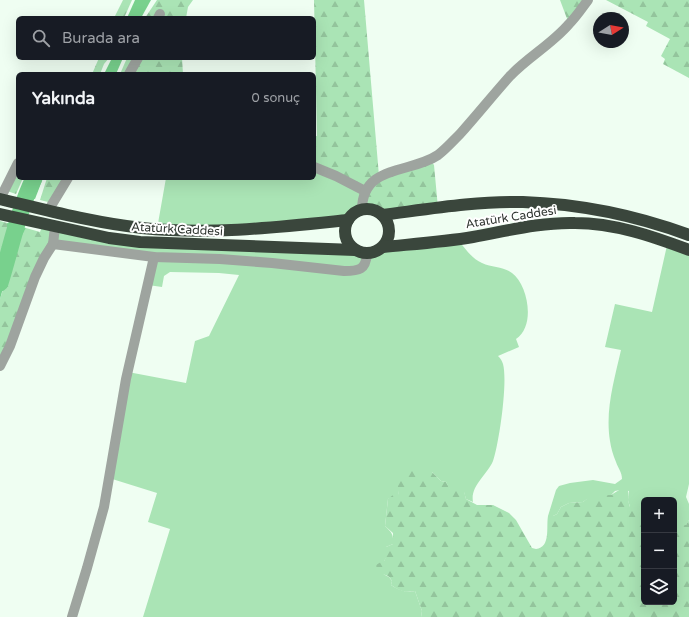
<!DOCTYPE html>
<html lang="tr">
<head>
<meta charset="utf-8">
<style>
	body { margin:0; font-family:"Varela Round",sans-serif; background:#20242c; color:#f1f3f6 }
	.controls { position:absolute; right:12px; bottom:12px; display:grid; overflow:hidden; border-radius:6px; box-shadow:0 4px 16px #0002 }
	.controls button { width:36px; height:36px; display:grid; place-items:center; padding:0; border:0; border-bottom:1px solid #363941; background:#171b24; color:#f1f3f6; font:20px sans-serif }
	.compass { position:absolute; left:593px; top:12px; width:36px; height:36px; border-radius:50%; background:#171b24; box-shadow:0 4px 16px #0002; rotate:79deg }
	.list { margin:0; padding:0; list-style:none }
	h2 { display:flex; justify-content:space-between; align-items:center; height:52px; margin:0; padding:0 16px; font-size:17px }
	h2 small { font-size:13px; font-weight:400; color:#9ea1a6 }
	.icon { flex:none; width:22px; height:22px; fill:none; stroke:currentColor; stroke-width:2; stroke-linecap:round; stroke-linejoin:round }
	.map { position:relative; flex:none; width:689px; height:617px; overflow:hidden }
	.search { position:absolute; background:#171b24; box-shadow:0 4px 16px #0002; left:16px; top:16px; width:300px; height:44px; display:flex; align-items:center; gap:10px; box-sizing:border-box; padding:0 14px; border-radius:6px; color:#9ea1a6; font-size:15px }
	.panel { position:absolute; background:#171b24; box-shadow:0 4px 16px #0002; left:16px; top:72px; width:300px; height:108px; border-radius:6px }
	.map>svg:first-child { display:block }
	.green { fill:#aae4b5 }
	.forest { fill:url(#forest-firs) }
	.water { fill:#78d18d }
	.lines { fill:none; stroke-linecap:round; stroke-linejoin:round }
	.river { stroke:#78d18d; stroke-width:17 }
	.minor { stroke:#9ea49f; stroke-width:10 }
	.highway { stroke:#3a463c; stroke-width:12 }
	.labels { text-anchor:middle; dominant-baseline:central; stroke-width:4; stroke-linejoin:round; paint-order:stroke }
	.street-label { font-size:12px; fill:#303631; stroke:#fff }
</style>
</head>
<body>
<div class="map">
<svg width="689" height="617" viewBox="0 0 689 617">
	<defs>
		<pattern id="forest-firs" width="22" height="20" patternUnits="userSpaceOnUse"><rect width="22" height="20" fill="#aae4b5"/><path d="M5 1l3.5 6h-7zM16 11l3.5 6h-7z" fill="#93c49c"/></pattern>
	</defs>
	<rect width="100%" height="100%" fill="#effef2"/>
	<!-- green -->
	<g class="green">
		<polygon points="314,167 365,191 357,211 348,220 157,229 166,178 314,178"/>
		<path d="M 55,227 L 109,238 L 364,253 L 374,252 L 379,250 L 458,240 C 465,248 472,259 482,263 C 492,268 503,266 512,273 C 528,285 536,326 516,339 L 519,347 L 498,356 C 501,359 502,361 503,364 C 508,382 499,444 493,461 C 487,475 470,486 473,502 L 466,499 L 464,492 L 451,492 L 446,482 L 441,481 L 432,472 L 398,482 L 399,490 L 398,495 L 388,499 L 385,526 C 391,532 394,534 393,544 L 386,547 L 386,558 L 384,561 L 383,574 L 389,577 L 392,581 L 391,585 C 399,590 405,593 415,591 L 422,611 L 421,617 L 143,617 L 170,529 L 148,522 L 157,493 L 109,478 L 128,372 L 186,383 L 195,341 L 209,336 L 239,275 L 219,273 L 170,272 L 164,276 L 162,287 L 148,285 L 154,257 L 53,244 Z"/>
		<path d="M 668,241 L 689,250 L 689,484 L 686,497 L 689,504 L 689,520 L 686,525 L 677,525 L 674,528 L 674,500 L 644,500 L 644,513 L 636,507 L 630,507 L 628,500 L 629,491 L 620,490 L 615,491 L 611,495 L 587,499 L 583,502 L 569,503 L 561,507 L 557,514 L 553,516 L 548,516 L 556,490 L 559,486 L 570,483 L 593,480 L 615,484 L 622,479 C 622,472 618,468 616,462 C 613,455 611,448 610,441 C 605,410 614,381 621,350 L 605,347 L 615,304 L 652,312 Z"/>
	</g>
	<!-- forest -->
	<g class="forest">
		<polygon points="123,0 132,0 124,18 114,18"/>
		<polygon points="157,0 193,0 188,7 186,18 145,18"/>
		<polygon points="314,0 364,0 379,176 430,160 434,165 438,208 378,212 366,209 363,195 314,167 314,136 317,136"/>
		<polygon points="560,0 588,0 569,24"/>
		<polygon points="606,0 689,0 689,78 663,64 665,59 661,56 670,39 646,26 648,22"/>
		<polygon points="99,58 109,58 104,64 100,74 92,74"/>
		<polygon points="127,58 182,58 183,74 120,74"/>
		<polygon points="18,163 18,178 23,178 16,194 4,190"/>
		<polygon points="47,178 68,178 52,203 40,200"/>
		<polygon points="0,221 7,223 7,234 0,268"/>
		<polygon points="43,224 55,227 0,366 0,299 20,237 26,228 40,232"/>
		<path d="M 410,466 L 432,472 L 441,481 L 446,482 L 452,492 L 454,492 L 458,488 L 463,487 L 466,499 L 477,505 L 493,505 L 509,513 L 516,520 L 532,548 L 536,549 C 551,547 546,528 548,516 L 553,516 L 557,514 L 561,507 L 569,503 L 583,502 L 589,497 L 596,497 L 605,495 L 611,495 L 624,487 L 627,488 C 630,494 627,500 630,507 L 639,506 L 644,513 L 644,602 L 674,602 L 674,528 L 677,525 L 686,525 L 689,520 L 689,617 L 421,617 L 422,611 L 415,591 C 404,593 400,591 391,585 L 392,581 C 389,576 387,574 380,575 L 378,573 L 376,565 L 381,562 L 384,561 L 386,557 L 385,551 L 380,548 L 380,547 L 386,547 L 393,544 L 393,533 L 385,526 L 388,499 L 393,495 L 398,495 C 399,490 397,487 398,482 C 398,476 406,470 410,466 Z"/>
	</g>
	<!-- water -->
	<g class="water">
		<polygon points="135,0 151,0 141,18 127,18"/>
		<polygon points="112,58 123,58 116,74 104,74"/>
		<polygon points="26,178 43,178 35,199 20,195"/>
		<path d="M 7,223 L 26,228 C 13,249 7,275 0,299 L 0,268 L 7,234 Z"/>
	</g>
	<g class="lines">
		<!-- river -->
		<path class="river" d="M 0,283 C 11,248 18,211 34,178"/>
		<!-- minor -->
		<g class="minor">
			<polyline points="158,18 160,14"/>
			<polyline points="129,74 138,58"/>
			<polyline points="314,167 336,176 365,191"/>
			<polyline points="0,199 18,163"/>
			<path d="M 362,210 C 362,164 410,174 438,155 C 446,149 453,141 460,134 C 477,115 493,95 510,76 C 528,57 552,44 569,24 C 576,17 582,8 588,0"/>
			<polyline points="48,211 68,178"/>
			<path d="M 53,244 L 154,257 L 220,259 L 272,263 L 344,271 C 359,271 366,270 367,253"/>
			<polyline points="0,366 10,346 35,277 44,258 53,244 55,227"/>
			<polyline points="72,617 87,568 104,507 126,379 154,257"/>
		</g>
		<!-- highway -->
		<g class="highway">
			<path d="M 0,199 C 47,210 94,223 142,228 C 211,235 279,227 348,220"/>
			<circle cx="367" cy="231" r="22"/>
			<polyline points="0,214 109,238 140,242 355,250"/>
			<path d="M 382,215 C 429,209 476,201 523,202 C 582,204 635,215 689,235"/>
			<path d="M 383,247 C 413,244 443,242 473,237 C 507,231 540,222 575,223 C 614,223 652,236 689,250"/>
		</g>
	</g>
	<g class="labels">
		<!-- street labels -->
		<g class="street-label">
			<text transform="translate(511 217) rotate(-9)">Atatürk Caddesi</text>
			<text transform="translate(177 229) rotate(3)">Atatürk Caddesi</text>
		</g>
	</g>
</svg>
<div class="controls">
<button>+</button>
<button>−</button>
<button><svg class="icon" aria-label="layers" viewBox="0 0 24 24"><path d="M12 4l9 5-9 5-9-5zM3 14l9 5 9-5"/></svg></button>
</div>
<svg class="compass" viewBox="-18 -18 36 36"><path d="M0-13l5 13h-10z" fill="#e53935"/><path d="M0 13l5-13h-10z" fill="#9ea1a6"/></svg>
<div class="search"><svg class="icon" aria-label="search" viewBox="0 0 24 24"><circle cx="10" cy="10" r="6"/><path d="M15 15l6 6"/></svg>Burada ara</div>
<section class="panel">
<h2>Yakında<small>0 sonuç</small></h2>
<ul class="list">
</ul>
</section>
</div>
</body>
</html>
